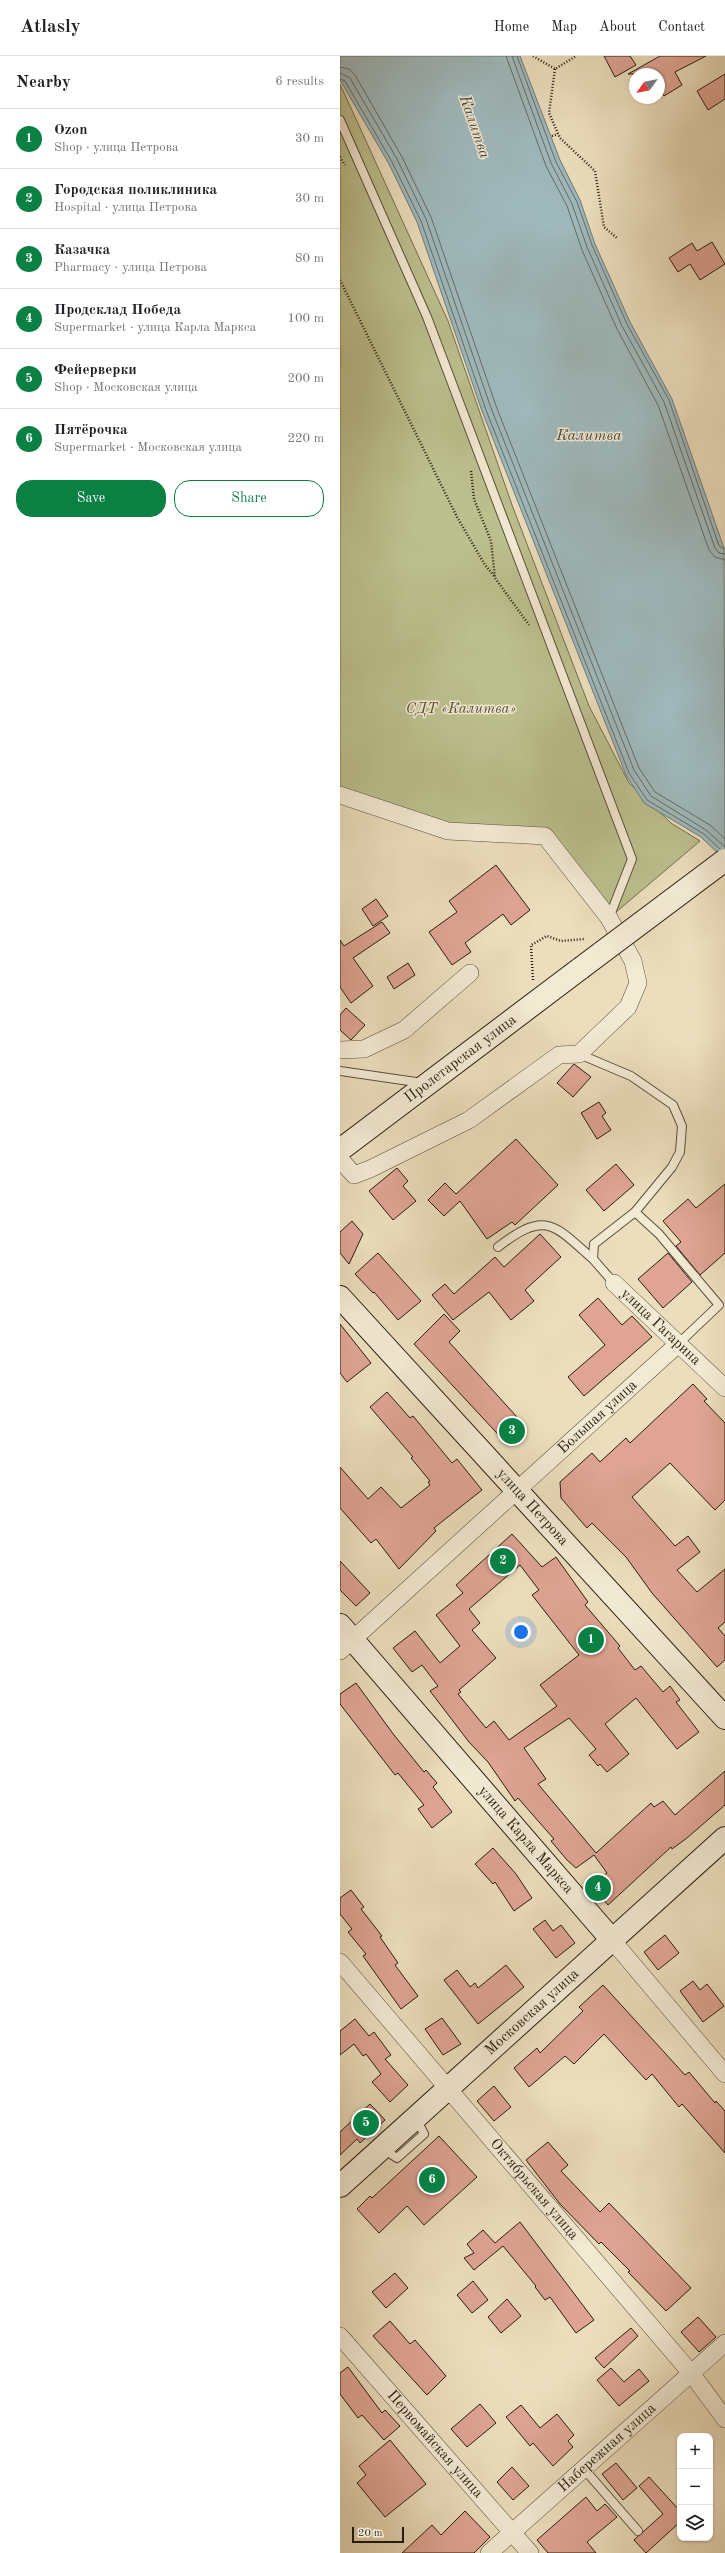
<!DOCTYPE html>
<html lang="en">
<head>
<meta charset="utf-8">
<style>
	body { margin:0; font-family:"Old Standard TT",serif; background:#f6f6f6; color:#202124 }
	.controls { position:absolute; right:12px; bottom:12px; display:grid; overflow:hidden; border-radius:8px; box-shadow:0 1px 3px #0004 }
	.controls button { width:36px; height:36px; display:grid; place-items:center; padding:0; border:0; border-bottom:1px solid #e0e0e0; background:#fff; color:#202124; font:20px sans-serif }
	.compass { position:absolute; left:289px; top:12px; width:36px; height:36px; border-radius:50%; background:#fff; box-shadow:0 1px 3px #0004; rotate:237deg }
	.scale { position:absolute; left:12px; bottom:10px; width:52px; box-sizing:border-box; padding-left:4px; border:2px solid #281e0f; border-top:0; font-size:11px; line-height:14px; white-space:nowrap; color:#281e0f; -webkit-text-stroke:3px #f3ead4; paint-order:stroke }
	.you { position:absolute; left:181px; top:1576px; width:14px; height:14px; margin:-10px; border:3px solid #fff; border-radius:50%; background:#1a73e8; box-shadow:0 0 0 6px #1a73e833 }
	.badge { display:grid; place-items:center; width:26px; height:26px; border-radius:50%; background:#0b8043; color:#fff; font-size:13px; font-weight:700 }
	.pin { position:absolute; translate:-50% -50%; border:2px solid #fff; box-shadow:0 1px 4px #0006 }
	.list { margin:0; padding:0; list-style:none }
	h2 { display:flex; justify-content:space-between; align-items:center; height:52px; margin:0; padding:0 16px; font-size:17px }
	h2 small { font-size:13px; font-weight:400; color:#757577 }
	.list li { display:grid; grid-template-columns:26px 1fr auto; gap:12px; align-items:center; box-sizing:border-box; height:60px; padding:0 16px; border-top:1px solid #e0e0e0 }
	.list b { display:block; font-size:15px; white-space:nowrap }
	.list p { margin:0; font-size:13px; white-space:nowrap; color:#757577 }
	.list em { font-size:13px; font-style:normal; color:#757577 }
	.actions { display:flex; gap:8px; padding:12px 16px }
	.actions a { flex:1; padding:9px 0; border:1px solid #0b8043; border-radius:16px; text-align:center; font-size:14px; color:#0b8043 }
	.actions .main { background:#0b8043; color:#fff }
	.icon { flex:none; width:22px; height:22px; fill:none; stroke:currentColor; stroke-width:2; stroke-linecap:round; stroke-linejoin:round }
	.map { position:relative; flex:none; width:385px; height:2497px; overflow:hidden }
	header { display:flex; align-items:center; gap:24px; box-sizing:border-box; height:56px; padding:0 20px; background:#fff; border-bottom:1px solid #e0e0e0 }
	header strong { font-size:19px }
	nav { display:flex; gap:22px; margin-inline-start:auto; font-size:14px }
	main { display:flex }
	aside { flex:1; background:#fff }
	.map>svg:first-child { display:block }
	.green { fill:#bcc08e; stroke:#726f4e }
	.water { fill:#9fb9bd; stroke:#6f7b77 }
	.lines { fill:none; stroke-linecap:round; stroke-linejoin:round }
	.shore { stroke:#646c66; stroke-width:1 }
	.building { fill:#dfa493; stroke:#281e0f; fill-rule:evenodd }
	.lane-casing { stroke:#594e3a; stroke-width:10 }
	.street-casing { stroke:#594e3a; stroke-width:18 }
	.secondary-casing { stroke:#281e0f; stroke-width:24 }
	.path { stroke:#281e0f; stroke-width:2.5; stroke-dasharray:1 2; stroke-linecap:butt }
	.lane { stroke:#f3ead4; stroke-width:8 }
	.street { stroke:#f3ead4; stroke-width:17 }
	.secondary { stroke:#f3ead4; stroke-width:22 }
	.secondary-bridge-casing { stroke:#281e0f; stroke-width:24; stroke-linecap:butt }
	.secondary-bridge { stroke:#f3ead4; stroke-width:22 }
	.labels { text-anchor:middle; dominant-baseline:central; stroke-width:3; stroke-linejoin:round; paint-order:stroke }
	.park-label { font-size:15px; font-style:italic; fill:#544f35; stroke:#f3ead4 }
	.street-label { font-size:15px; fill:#281e0f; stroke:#f3ead4 }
	.water-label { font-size:16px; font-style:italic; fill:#4c4c43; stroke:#f3ead4 }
</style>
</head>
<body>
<header>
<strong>Atlasly</strong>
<nav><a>Home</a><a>Map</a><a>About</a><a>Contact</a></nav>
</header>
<main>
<aside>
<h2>Nearby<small>6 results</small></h2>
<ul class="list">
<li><span class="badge">1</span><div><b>Ozon</b><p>Shop · улица Петрова</p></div><em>30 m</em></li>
<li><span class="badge">2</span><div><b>Городская поликлиника</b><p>Hospital · улица Петрова</p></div><em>30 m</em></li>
<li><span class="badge">3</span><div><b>Казачка</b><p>Pharmacy · улица Петрова</p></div><em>80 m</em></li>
<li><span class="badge">4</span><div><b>Продсклад Победа</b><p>Supermarket · улица Карла Маркса</p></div><em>100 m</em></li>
<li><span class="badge">5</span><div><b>Фейерверки</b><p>Shop · Московская улица</p></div><em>200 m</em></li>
<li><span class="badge">6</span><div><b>Пятёрочка</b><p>Supermarket · Московская улица</p></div><em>220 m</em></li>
</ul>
<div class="actions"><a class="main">Save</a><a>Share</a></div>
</aside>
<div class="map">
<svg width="385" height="2497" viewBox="0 0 385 2497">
	<rect width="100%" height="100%" fill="#ecdebd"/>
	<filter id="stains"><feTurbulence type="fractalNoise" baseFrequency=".005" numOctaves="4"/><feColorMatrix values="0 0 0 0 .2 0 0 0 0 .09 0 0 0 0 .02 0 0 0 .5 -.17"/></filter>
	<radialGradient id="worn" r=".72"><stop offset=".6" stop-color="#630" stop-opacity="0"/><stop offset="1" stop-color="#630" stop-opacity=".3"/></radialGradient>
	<!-- green -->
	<polygon class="green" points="0,28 108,265 172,449 249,650 289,727 331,767 360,785 269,862 205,780 115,777 0,742"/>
	<!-- water -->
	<polygon class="water" points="0,0 180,0 220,104 240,144 255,188 290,266 332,343 384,492 385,804 361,781 304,747 286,719 142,355 77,166 49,108 0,24"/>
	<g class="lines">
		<!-- shore -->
		<g class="shore">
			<polyline points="166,0 206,110 227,150 242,194 277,273 318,349 369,494 375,501 385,504"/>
			<polyline points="172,0 211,107 232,148 247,191 282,270 324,346 375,492 379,497 385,498"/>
			<polyline points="177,0 216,106 237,146 252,189 287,268 329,344 379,490 385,493"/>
			<polyline points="0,11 9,13 15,19 62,101 91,161 156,350 299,712 315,736 370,769 385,783"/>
			<polyline points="0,17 10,22 57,103 86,163 151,352 294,714 311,740 366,774 385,791"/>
			<polyline points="0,23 5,25 52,106 81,165 146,354 289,717 307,744 364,778 380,793"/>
		</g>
	</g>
	<!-- building -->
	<g class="building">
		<polygon points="264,0 290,0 296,9 275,21"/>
		<polygon points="320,0 366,0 335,16 342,29 324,40 319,31 319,18 288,18"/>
		<polygon points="385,18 385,43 368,54 357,35"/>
		<polygon points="372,186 385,208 360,224 350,208 338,216 329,202 352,187 357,195"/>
		<polygon points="156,809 190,854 171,869 163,858 125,887 131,896 112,909 89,876 117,856 109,845"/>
		<polygon points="36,843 48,860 33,870 22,853"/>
		<polygon points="42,866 50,877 13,902 33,930 11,947 0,931 0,884 4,890"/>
		<polygon points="68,907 75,919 54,933 47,921"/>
		<polygon points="6,952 25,969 11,984 0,974 0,959"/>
		<polygon points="234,1008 251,1021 233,1041 217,1027"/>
		<polygon points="259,1046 266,1057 262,1060 271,1074 257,1083 241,1057"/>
		<polygon points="176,1083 218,1129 175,1169 172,1166 147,1183 120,1145 104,1160 88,1144 105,1127 116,1138"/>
		<polygon points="276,1108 294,1129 264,1155 246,1134"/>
		<polygon points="57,1112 68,1125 63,1130 76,1145 53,1164 29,1135"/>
		<polygon points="385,1128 385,1197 360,1219 336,1190 341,1186 323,1165 348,1143 356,1152"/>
		<polygon points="12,1165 23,1178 9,1208 0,1197 0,1176"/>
		<polygon points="200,1178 221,1201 185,1234 194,1245 171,1264 149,1236 113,1264 92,1239 105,1228 114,1238 155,1201 164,1211"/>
		<polygon points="38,1197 81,1245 58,1264 34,1236 33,1237 15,1218"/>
		<polygon points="328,1197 352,1226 323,1252 298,1223"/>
		<polygon points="258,1242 282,1269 292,1260 312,1281 244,1340 228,1321 265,1289 239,1259"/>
		<polygon points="104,1258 120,1275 109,1286 186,1371 167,1388 74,1288"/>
		<polygon points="0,1268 31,1307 7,1326 0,1317"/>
		<polygon points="353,1328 367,1343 364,1345 385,1367 385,1444 375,1454 330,1407 292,1441 335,1490 348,1480 360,1496 337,1514 357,1536 385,1513 385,1566 378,1572 385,1580 385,1604 377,1611 312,1537 286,1501 252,1467 247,1472 221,1442 220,1426 252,1397 260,1406 286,1382 290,1387"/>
		<polygon points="47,1336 70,1362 73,1360 112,1407 117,1403 142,1434 94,1472 96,1475 59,1513 36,1483 31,1487 0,1452 0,1411 28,1443 41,1431 61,1452 90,1429 88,1426 90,1425 71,1402 73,1401 30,1351"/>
		<path d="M 172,1478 L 202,1511 L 216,1501 L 248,1546 L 245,1549 L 280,1590 L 278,1592 L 295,1614 L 301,1610 L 323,1636 L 330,1630 L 340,1644 L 336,1646 L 359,1676 L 337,1693 L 296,1642 L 265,1668 L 289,1698 L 267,1716 L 260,1708 L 258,1710 L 249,1699 L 256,1693 L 229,1662 L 184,1692 L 206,1723 L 198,1728 L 256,1797 L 311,1747 L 314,1751 L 323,1745 L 335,1759 L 385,1715 L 385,1749 L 347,1782 L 332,1793 L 331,1791 L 268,1849 L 251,1829 L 267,1817 L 254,1799 L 236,1812 L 227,1804 L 211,1785 L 214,1783 L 178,1742 L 175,1745 L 148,1706 L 129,1686 L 90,1635 L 98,1630 L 82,1609 L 72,1616 L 53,1592 L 75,1575 L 100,1607 L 120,1590 L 96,1559 L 123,1537 L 116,1529 ZM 180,1509 L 199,1534 L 192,1539 L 239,1599 L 200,1629 L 217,1650 L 169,1684 L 154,1665 L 146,1672 L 118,1638 L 121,1636 L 119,1634 L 156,1602 L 132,1574 L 140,1567 L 129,1553 Z"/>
		<polygon points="0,1505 30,1537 16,1550 0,1534"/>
		<polygon points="16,1627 54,1679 84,1716 86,1714 97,1727 93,1731 112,1756 92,1772 78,1753 84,1749 58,1717 55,1719 0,1648 0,1638"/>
		<polygon points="153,1792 176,1818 192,1842 174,1855 155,1826 153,1828 135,1808"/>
		<polygon points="11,1834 24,1851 21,1853 42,1880 40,1881 58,1907 55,1909 78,1940 61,1953 23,1900 26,1898 8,1876 12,1873 0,1858 0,1842"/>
		<polygon points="205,1864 213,1875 221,1869 235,1887 216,1902 193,1873"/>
		<polygon points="325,1879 339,1897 318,1914 304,1896"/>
		<polygon points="166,1909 184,1931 138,1968 104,1924 117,1914 130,1931 135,1927 138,1932"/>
		<polygon points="353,1925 360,1934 367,1928 384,1950 363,1966 340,1935"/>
		<polygon points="263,1929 345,2019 349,2016 375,2047 376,2045 385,2055 385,2097 342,2048 339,2051 312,2018 306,2024 264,1978 234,2008 225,2000 189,2031 174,2012 197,1992 200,1997 243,1955 239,1951"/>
		<polygon points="102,1962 121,1988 103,1999 85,1973"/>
		<polygon points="15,1963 29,1980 34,1976 51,1999 45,2003 68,2029 50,2046 32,2026 41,2018 26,1998 23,2000 14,1988 0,1999 0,1975"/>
		<polygon points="154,2030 171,2051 154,2065 137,2045"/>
		<polygon points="30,2048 45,2064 20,2087 17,2083 0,2099 0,2076"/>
		<polygon points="99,2080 137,2121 84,2169 67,2150 39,2177 17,2153 30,2140 32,2142"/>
		<polygon points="208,2086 228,2109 221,2115 260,2156 269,2147 351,2232 326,2255 288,2216 290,2215 261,2186 259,2188 220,2148 186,2104"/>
		<polygon points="180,2166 254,2264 236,2277 210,2241 205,2244 195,2231 196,2230 163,2190 134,2214 124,2202 134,2197 127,2188 143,2174 155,2187"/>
		<polygon points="55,2217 68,2232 46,2252 32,2236"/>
		<polygon points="133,2225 148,2244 132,2257 117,2239"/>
		<polygon points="167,2243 181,2260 161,2277 148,2261"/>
		<polygon points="358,2261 376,2281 359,2296 341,2276"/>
		<polygon points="50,2265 70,2288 75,2284 106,2320 87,2339 33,2280"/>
		<polygon points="291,2272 298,2280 264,2312 255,2302"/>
		<polygon points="8,2311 42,2357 45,2354 60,2370 44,2384 22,2359 18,2362 0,2338 0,2317"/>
		<polygon points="271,2312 284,2326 299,2313 309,2325 279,2350 257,2324"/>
		<polygon points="140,2348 156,2367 127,2391 111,2373"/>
		<polygon points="181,2349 200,2372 217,2358 234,2379 228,2385 233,2391 213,2410 193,2387 190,2390 166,2361"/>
		<polygon points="50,2384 86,2428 45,2461 17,2427 26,2419 19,2410"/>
		<polygon points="276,2407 297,2432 283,2444 262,2418"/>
		<polygon points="172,2411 189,2430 173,2444 157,2426"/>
		<polygon points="309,2421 340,2455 340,2466 306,2497 294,2484 323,2458 299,2430"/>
		<polygon points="246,2441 257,2455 265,2448 277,2461 247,2486 256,2497 208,2497 197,2484"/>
		<polygon points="125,2455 150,2481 134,2497 62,2497 92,2469 101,2479"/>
	</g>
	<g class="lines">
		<defs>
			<g id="lane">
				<polyline points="0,64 87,261 292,803 269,862"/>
				<polyline points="239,998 291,1020 333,1049 342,1070 340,1096 332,1111 295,1156 319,1178 379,1249 337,1289"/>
				<polyline points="0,1015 83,1027"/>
				<path d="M 158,1191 C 206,1154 213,1168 253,1203"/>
				<polyline points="274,1227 253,1203 254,1188 295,1156"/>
				<polyline points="43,2093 57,2102 84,2078 76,2062"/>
				<polyline points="244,2413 298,2475"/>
			</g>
			<g id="street">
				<polyline points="0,739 108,775 205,780 269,862 293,905 298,927 288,951 239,998 219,999 129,1064 30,1113 14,1119 0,1103"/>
				<polyline points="0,994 24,993 64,974 130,917"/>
				<path id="s1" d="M 274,1227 L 385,1332"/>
				<path id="s2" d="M 0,1595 L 337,1289"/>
				<polyline points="272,1884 385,2018"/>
				<path id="s3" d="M 0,1906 L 351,2317 L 385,2363"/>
				<path id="s4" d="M 0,2280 L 190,2497"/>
				<path id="s5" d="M 149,2497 L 385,2287"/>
			</g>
			<g id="secondary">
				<path id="s6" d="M 0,1094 L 241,912"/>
				<path id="s7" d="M 0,1241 L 385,1662"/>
				<path id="s8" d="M 0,1569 L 272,1884"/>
				<path id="s9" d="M 0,2130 L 385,1782"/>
			</g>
		</defs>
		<!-- lane casing -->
		<use href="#lane" class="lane-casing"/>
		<!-- street casing -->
		<use href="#street" class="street-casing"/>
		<!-- secondary casing -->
		<use href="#secondary" class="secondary-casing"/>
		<!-- path -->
		<g class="path">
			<polyline points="193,0 215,13 236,0"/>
			<polyline points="215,13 209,57 220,82 255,115 264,171 277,182"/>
			<polyline points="212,80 218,78"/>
			<polyline points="0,101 5,109"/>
			<polyline points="0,224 117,461 145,509 155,521"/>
			<polyline points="131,415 134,443 151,485 155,522 189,569"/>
			<polyline points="193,924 191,889 207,880 221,885 245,883"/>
		</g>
		<!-- lane -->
		<use href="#lane" class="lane"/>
		<!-- street -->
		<use href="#street" class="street"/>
		<!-- secondary -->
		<use href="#secondary" class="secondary"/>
		<defs>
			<polyline id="secondary-bridge" points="241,912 385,804"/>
		</defs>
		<!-- secondary-bridge casing -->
		<use href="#secondary-bridge" class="secondary-bridge-casing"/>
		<!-- secondary-bridge -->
		<use href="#secondary-bridge" class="secondary-bridge"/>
	</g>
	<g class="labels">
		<!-- park labels -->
		<g class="park-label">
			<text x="121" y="653">СДТ «Калитва»</text>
		</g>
		<!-- street labels -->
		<g class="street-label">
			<text stroke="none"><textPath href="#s6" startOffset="151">Пролетарская улица</textPath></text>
			<text stroke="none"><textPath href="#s1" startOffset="64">улица Гагарина</textPath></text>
			<text stroke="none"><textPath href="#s2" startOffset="348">Большая улица</textPath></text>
			<text stroke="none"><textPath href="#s7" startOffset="285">улица Петрова</textPath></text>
			<text stroke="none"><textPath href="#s8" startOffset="284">улица Карла Маркса</textPath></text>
			<text stroke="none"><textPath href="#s9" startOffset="259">Московская улица</textPath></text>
			<text stroke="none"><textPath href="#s3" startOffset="299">Октябрьская улица</textPath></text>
			<text stroke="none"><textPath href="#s4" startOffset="144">Первомайская улица</textPath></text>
			<text stroke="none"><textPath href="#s5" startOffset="158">Набережная улица</textPath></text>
		</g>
		<!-- water labels -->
		<g class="water-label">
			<text transform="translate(134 71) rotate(71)">Калитва</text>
			<text x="249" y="380">Калитва</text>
		</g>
	</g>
	<rect width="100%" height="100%" filter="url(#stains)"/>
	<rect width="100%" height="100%" fill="url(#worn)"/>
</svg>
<div class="controls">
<button>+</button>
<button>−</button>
<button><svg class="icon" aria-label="layers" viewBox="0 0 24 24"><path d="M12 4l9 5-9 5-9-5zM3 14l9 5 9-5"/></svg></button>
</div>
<svg class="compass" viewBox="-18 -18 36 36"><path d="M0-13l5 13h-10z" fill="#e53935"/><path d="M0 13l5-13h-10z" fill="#757577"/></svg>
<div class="scale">20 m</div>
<div class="you"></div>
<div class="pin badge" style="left:251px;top:1584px">1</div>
<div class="pin badge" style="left:163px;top:1505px">2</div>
<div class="pin badge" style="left:172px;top:1375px">3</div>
<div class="pin badge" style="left:258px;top:1832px">4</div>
<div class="pin badge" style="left:26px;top:2067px">5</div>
<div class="pin badge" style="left:92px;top:2124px">6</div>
</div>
</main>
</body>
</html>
